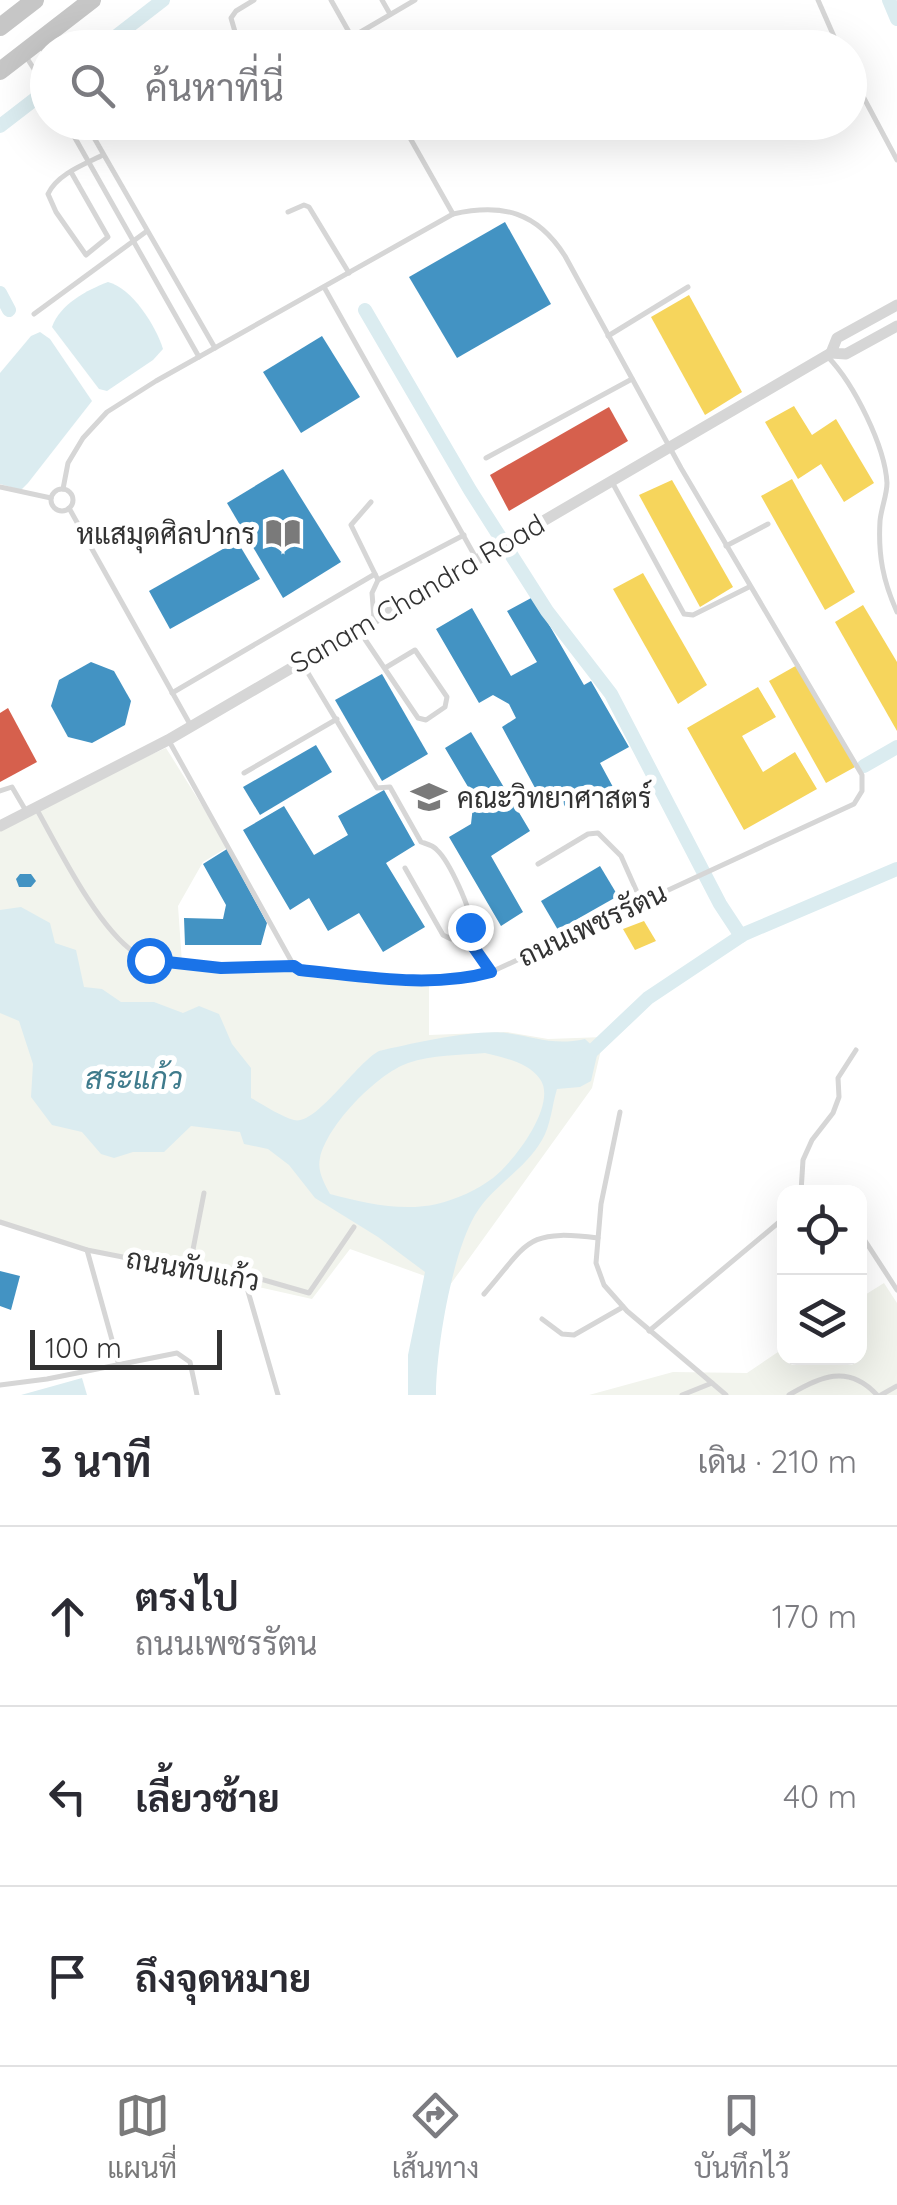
<!DOCTYPE html>
<html lang="th">
<head>
<meta charset="utf-8">
<style>
	body { margin:0; font-family:Quicksand,Sarabun,sans-serif; background:#f7f7f7; color:#2b2b33 }
	.controls { position:absolute; right:30px; bottom:30px; display:grid; overflow:hidden; border-radius:20px; box-shadow:0 10px 40px #0002 }
	.controls button { width:90px; height:90px; display:grid; place-items:center; padding:0; border:0; border-bottom:2px solid #e1e1e2; background:#fff; color:#2b2b33; font:50px sans-serif }
	.scale { position:absolute; left:30px; bottom:25px; width:192px; box-sizing:border-box; padding-left:10px; border:5px solid #323232; border-top:0; font-size:28px; line-height:35px; white-space:nowrap; color:#323232; -webkit-text-stroke:8px #fff; paint-order:stroke }
	.stop { position:absolute; width:30px; height:30px; margin:-22px; border:8px solid #1a73e8; border-radius:50%; background:#fff }
	.stop.end { background:#1a73e8; border-color:#fff; box-shadow:0 2px 10px #0008 }
	.list { margin:0; padding:0; list-style:none }
	h2 { display:flex; justify-content:space-between; align-items:center; height:130px; margin:0; padding:0 40px; font-size:42px }
	h2 small { font-size:32px; font-weight:400; color:#7c7c81 }
	.list li { display:grid; grid-template-columns:65px 1fr auto; gap:30px; align-items:center; box-sizing:border-box; height:180px; padding:0 40px; border-top:2px solid #e1e1e2 }
	.list b { display:block; font-size:38px; white-space:nowrap }
	.list p { margin:0; font-size:32px; white-space:nowrap; color:#7c7c81 }
	.list em { font-size:32px; font-style:normal; color:#7c7c81 }
	.icon { flex:none; width:55px; height:55px; fill:none; stroke:currentColor; stroke-width:2; stroke-linecap:round; stroke-linejoin:round }
	.map { position:relative; flex:none; width:897px; height:1395px; overflow:hidden }
	.search { position:absolute; background:#fff; box-shadow:0 10px 40px #0002; left:30px; right:30px; top:30px; height:110px; display:flex; align-items:center; gap:25px; box-sizing:border-box; padding:0 35px; border-radius:55px; color:#7c7c81; font-size:38px }
	.sheet { height:670px; background:#fff }
	nav { display:flex; justify-content:space-around; align-items:center; box-sizing:border-box; height:140px; border-top:2px solid #e1e1e2; background:#fff; font-size:28px; color:#7c7c81 }
	nav a { display:grid; justify-items:center; gap:5px }
	nav .on { color:#7a7a7a }
	.map>svg:first-child { display:block }
	.green { fill:#f2f4ed }
	.water { fill:#dbecf0; fill-rule:evenodd }
	.homes { fill:#f6d55c }
	.shops { fill:#d6604d }
	.schools { fill:#4393c3 }
	.lines { fill:none; stroke-linecap:round; stroke-linejoin:round }
	.canal { stroke:#dbecf0; stroke-width:14 }
	.service { stroke:#d6d6d6; stroke-width:5 }
	.minor { stroke:#d6d6d6; stroke-width:11 }
	.trunk { stroke:#c6c6c6; stroke-width:18 }
	.route { stroke:#1a73e8; stroke-width:12 }
	.labels { text-anchor:middle; dominant-baseline:central; stroke-width:10; stroke-linejoin:round; paint-order:stroke }
	.poi-label { font-size:28px; fill:#323232; stroke:#fff; text-anchor:end }
	.street-label { font-size:28px; fill:#323232; stroke:#fff }
	.water-label { font-size:30px; font-style:italic; fill:#3f7b8c; stroke:#fff }
</style>
</head>
<body>
<div class="map">
<svg width="897" height="1395" viewBox="0 0 897 1395">
	<rect width="100%" height="100%" fill="#fff"/>
	<!-- green -->
	<g class="green">
		<polygon points="166,748 228,847 203,862 178,906 182,963 289,968 429,985 429,1035 507,1032 548,1039 604,1037 592,1088 450,1285 350,1249 312,1299 87,1249 0,1221 0,826 35,806"/>
		<polygon points="884,1283 897,1303 897,1395 589,1395 673,1372 747,1373 784,1348 784,1358 860,1358 860,1298"/>
	</g>
	<!-- water -->
	<g class="water">
		<path d="M 108,282 C 132,288 156,326 163,349 L 153,360 L 107,391 L 99,389 L 52,327 C 60,304 87,290 108,282 Z"/>
		<polygon points="40,332 50,339 92,401 28,483 21,490 0,484 0,373 31,336"/>
		<path d="M 21,907 L 50,923 L 55,943 L 76,950 L 84,987 L 102,989 L 121,1002 L 154,1002 L 183,1013 L 199,1006 L 219,1014 L 232,1044 L 251,1068 L 251,1098 C 264,1105 280,1116 294,1120 C 316,1126 356,1063 379,1051 C 410,1044 475,1029 506,1033 C 536,1037 553,1046 585,1039 L 598,1051 L 591,1081 L 580,1087 L 557,1089 C 552,1105 551,1125 542,1140 C 525,1170 493,1185 475,1215 C 452,1254 436,1349 436,1395 L 408,1395 L 408,1355 L 425,1272 L 378,1237 L 315,1198 L 289,1165 L 268,1149 L 244,1144 L 240,1132 L 191,1126 L 164,1152 L 133,1152 L 114,1158 L 101,1154 L 82,1132 L 52,1125 L 31,1097 L 33,1064 L 19,1021 L 0,1013 L 0,910 ZM 485,1053 C 504,1058 528,1062 540,1079 C 558,1104 514,1162 493,1178 C 477,1190 457,1199 437,1204 C 402,1212 364,1203 330,1194 C 324,1183 317,1171 320,1158 C 327,1125 377,1074 408,1063 C 432,1055 460,1055 485,1053 Z"/>
		<polygon points="82,1378 87,1395 21,1395"/>
	</g>
	<!-- homes -->
	<g class="homes">
		<polygon points="689,295 742,392 705,415 651,317"/>
		<polygon points="794,406 812,435 836,419 874,483 844,502 821,464 798,479 765,422"/>
		<polygon points="792,479 855,592 825,610 761,496"/>
		<polygon points="672,480 733,587 700,607 639,495"/>
		<polygon points="643,573 707,685 678,704 613,589"/>
		<polygon points="863,605 897,662 897,731 835,622"/>
		<polygon points="799,664 855,767 826,783 769,681"/>
		<polygon points="758,687 776,717 742,736 763,772 795,752 817,789 744,830 687,728"/>
		<polygon points="644,921 656,941 635,950 623,929"/>
	</g>
	<!-- shops -->
	<g class="shops">
		<polygon points="609,407 628,441 509,511 490,475"/>
		<polygon points="8,708 37,762 0,782 0,713"/>
	</g>
	<!-- schools -->
	<g class="schools">
		<polygon points="505,222 551,304 457,358 409,277"/>
		<polygon points="322,336 360,397 301,433 263,372"/>
		<polygon points="283,469 341,562 283,598 227,503"/>
		<polygon points="237,541 260,579 170,629 149,591"/>
		<polygon points="533,597 584,685 591,681 629,747 600,763 613,787 568,812 556,790 541,799 502,727 516,718 509,704 493,695 479,703 436,629 472,608 511,676 537,662 507,611"/>
		<polygon points="91,662 114,671 131,701 125,725 92,743 68,737 51,706 59,680"/>
		<polygon points="382,674 428,754 382,781 335,700"/>
		<polygon points="471,732 530,831 491,856 523,912 501,926 449,837 471,824 474,797 445,748"/>
		<polygon points="316,745 332,772 260,815 243,787"/>
		<polygon points="384,790 415,845 386,863 425,927 383,952 359,913 328,931 309,898 290,910 243,830 284,806 314,855 348,835 338,816"/>
		<polygon points="227,849 267,923 261,945 185,945 184,918 223,919 226,905 203,864"/>
		<polygon points="600,866 618,896 558,930 541,901"/>
		<polygon points="20,874 31,874 36,881 31,887 19,887 16,879"/>
		<polygon points="0,1271 20,1276 11,1310 0,1306"/>
	</g>
	<g class="lines">
		<!-- canal -->
		<g class="canal">
			<polyline points="889,0 897,19"/>
			<polyline points="101,48 163,0"/>
			<polyline points="0,126 48,89"/>
			<polyline points="0,293 9,310"/>
			<polyline points="365,310 470,490 547,611 611,694 720,904 741,936"/>
			<polyline points="864,766 897,747"/>
			<polyline points="579,1059 589,1054 648,998 744,934 897,869"/>
		</g>
		<!-- service -->
		<g class="service">
			<polyline points="331,0 358,48"/>
			<polyline points="382,0 390,14"/>
			<polyline points="818,0 839,48"/>
			<polyline points="352,37 415,0"/>
			<polyline points="238,42 231,18 236,11 254,0"/>
			<polyline points="40,44 48,58"/>
			<polyline points="25,55 48,91"/>
			<polyline points="850,72 897,160"/>
			<polyline points="66,122 199,357"/>
			<polyline points="85,122 215,348"/>
			<polyline points="401,122 453,214"/>
			<path d="M 71,172 L 108,237 L 86,255 L 56,212 L 48,194 C 57,174 85,164 103,155"/>
			<polyline points="288,212 304,205 309,207 349,273"/>
			<polyline points="324,287 476,558"/>
			<polyline points="34,314 147,231"/>
			<polyline points="608,336 688,287"/>
			<path d="M 828,357 C 854,384 885,446 887,483 C 887,495 881,509 880,521 C 878,555 883,581 897,612"/>
			<polyline points="486,458 632,379"/>
			<polyline points="612,482 684,614 693,615 749,587"/>
			<polyline points="0,487 51,498"/>
			<circle cx="62" cy="500" r="11"/>
			<polyline points="371,502 351,525 378,580 464,535"/>
			<polyline points="69,508 191,726"/>
			<polyline points="726,546 768,524"/>
			<polyline points="374,618 372,593 378,580"/>
			<polyline points="358,629 418,718 426,720 445,707 447,697 415,650 385,668"/>
			<path d="M 302,663 L 377,788 L 390,787 L 421,842 C 427,844 433,845 437,850 C 449,861 473,912 471,927 L 463,932 L 491,972"/>
			<polyline points="172,693 375,574"/>
			<polyline points="169,741 294,966"/>
			<polyline points="244,773 337,719"/>
			<polyline points="0,791 12,787 26,811"/>
			<path d="M 36,808 C 59,849 97,927 135,953 C 164,973 258,967 294,966 L 299,970 C 362,976 430,989 491,972 L 854,804 L 862,791 L 862,775 L 681,468 L 565,256 C 537,212 503,203 453,214 L 156,381 L 107,412 L 83,438 L 68,463 L 63,489"/>
			<polyline points="538,864 588,834 598,833 621,856 641,901"/>
			<polyline points="405,868 443,935 451,939 463,932"/>
			<polyline points="620,1112 601,1204 596,1263 604,1285 627,1311 712,1383"/>
			<polyline points="801,1192 803,1160 812,1140 833,1113 839,1097 838,1078 856,1050"/>
			<polyline points="0,1222 87,1250 189,1270 243,1274 309,1293 354,1227"/>
			<polyline points="860,1233 897,1290"/>
			<polyline points="87,1250 119,1365"/>
			<polyline points="189,1270 204,1193"/>
			<polyline points="243,1274 278,1395"/>
			<path d="M 484,1294 C 529,1242 525,1229 598,1238"/>
			<polyline points="542,1319 562,1334 574,1335 623,1307"/>
			<polyline points="649,1331 784,1218"/>
			<polyline points="0,1385 47,1379 177,1353 190,1362 197,1395"/>
			<polyline points="682,1395 712,1383 726,1395"/>
			<path d="M 789,1395 C 819,1377 848,1363 877,1395"/>
			<polyline points="881,1395 897,1386"/>
		</g>
		<!-- minor -->
		<g class="minor">
			<polyline points="897,305 837,338 831,353 846,354 897,326"/>
			<polyline points="0,826 168,740 831,353"/>
		</g>
		<!-- trunk -->
		<g class="trunk">
			<polyline points="0,27 35,0"/>
			<polyline points="0,71 92,0"/>
		</g>
	</g>
	<g class="lines">
		<!-- route -->
		<path class="route" d="M 149,960 L 221,968 L 294,966 L 300,970 C 362,976 430,989 491,972 L 463,932 L 470,927"/>
	</g>
	<!-- icons -->
	<defs>
		<symbol id="library-bare" viewBox="-9 -9 18 18"><path d="M-6-4Q-3-5.5-.7-3.5V5Q-3 3-6 4ZM6-4Q3-5.5 .7-3.5V5Q3 3 6 4Z" fill="#7a7a7a" stroke="#fff" stroke-width="2.5" paint-order="stroke"/></symbol>
		<symbol id="university-bare" viewBox="-9 -9 18 18"><path d="M0-5L7-2L0 1L-7-2ZM-4 1L0 2.5L4 1V4Q0 6-4 4Z" fill="#7a7a7a" stroke="#fff" stroke-width="2.5" paint-order="stroke"/></symbol>
	</defs>
	<g fill-rule="evenodd">
		<use href="#library-bare" x="258" y="508" width="50" height="50"/>
		<use href="#university-bare" x="404" y="772" width="50" height="50"/>
	</g>
	<g class="labels">
		<!-- poi labels -->
		<g class="poi-label">
			<text x="255" y="533">หแสมุดศิลปากร</text>
			<text x="457" y="797" text-anchor="start">คณะวิทยาศาสตร์</text>
		</g>
		<!-- street labels -->
		<g class="street-label">
			<text transform="translate(417 593) rotate(-30)">Sanam Chandra Road</text>
			<text transform="translate(592 924) rotate(-25)">ถนนเพชรรัตน</text>
			<text transform="translate(193 1269) rotate(10)">ถนนทับแก้ว</text>
		</g>
		<!-- water labels -->
		<g class="water-label">
			<text x="134" y="1078">สระแก้ว</text>
		</g>
	</g>
</svg>
<div class="controls">
<button><svg class="icon" aria-label="locate" viewBox="0 0 24 24"><circle cx="12" cy="12" r="6"/><path d="M12 2v4M12 18v4M2 12h4M18 12h4"/></svg></button>
<button><svg class="icon" aria-label="layers" viewBox="0 0 24 24"><path d="M12 4l9 5-9 5-9-5zM3 14l9 5 9-5"/></svg></button>
</div>
<div class="scale">100 m</div>
<div class="stop" style="left:149px;top:960px"></div>
<div class="stop end" style="left:470px;top:927px"></div>
<div class="search"><svg class="icon" aria-label="search" viewBox="0 0 24 24"><circle cx="10" cy="10" r="6"/><path d="M15 15l6 6"/></svg>ค้นหาที่นี่</div>
</div>
<section class="sheet">
<h2>3 นาที<small>เดิน · 210 m</small></h2>
<ul class="list">
<li><svg class="icon" aria-label="ahead" viewBox="0 0 24 24"><path d="M12 20V5M6 11l6-6 6 6"/></svg><div><b>ตรงไป</b><p>ถนนเพชรรัตน</p></div><em>170 m</em></li>
<li><svg class="icon" aria-label="left" viewBox="0 0 24 24"><path d="M17 20v-9H6M10 6l-5 5 5 5"/></svg><div><b>เลี้ยวซ้าย</b></div><em>40 m</em></li>
<li><svg class="icon" aria-label="arrive" viewBox="0 0 24 24"><path d="M6 21V4h12l-3 4 3 4H6"/></svg><div><b>ถึงจุดหมาย</b></div></li>
</ul>
</section>
<nav>
<a class="on"><svg class="icon" aria-label="map" viewBox="0 0 24 24"><path d="M3 6l6-2 6 2 6-2v14l-6 2-6-2-6 2zM9 4v14M15 6v14"/></svg>แผนที่</a>
<a><svg class="icon" aria-label="directions" viewBox="0 0 24 24"><path d="M12 3l9 9-9 9-9-9zM9 14v-3h6M13 9l2 2-2 2"/></svg>เส้นทาง</a>
<a><svg class="icon" aria-label="saved" viewBox="0 0 24 24"><path d="M7 4h10v16l-5-4-5 4z"/></svg>บันทึกไว้</a>
</nav>
</body>
</html>
